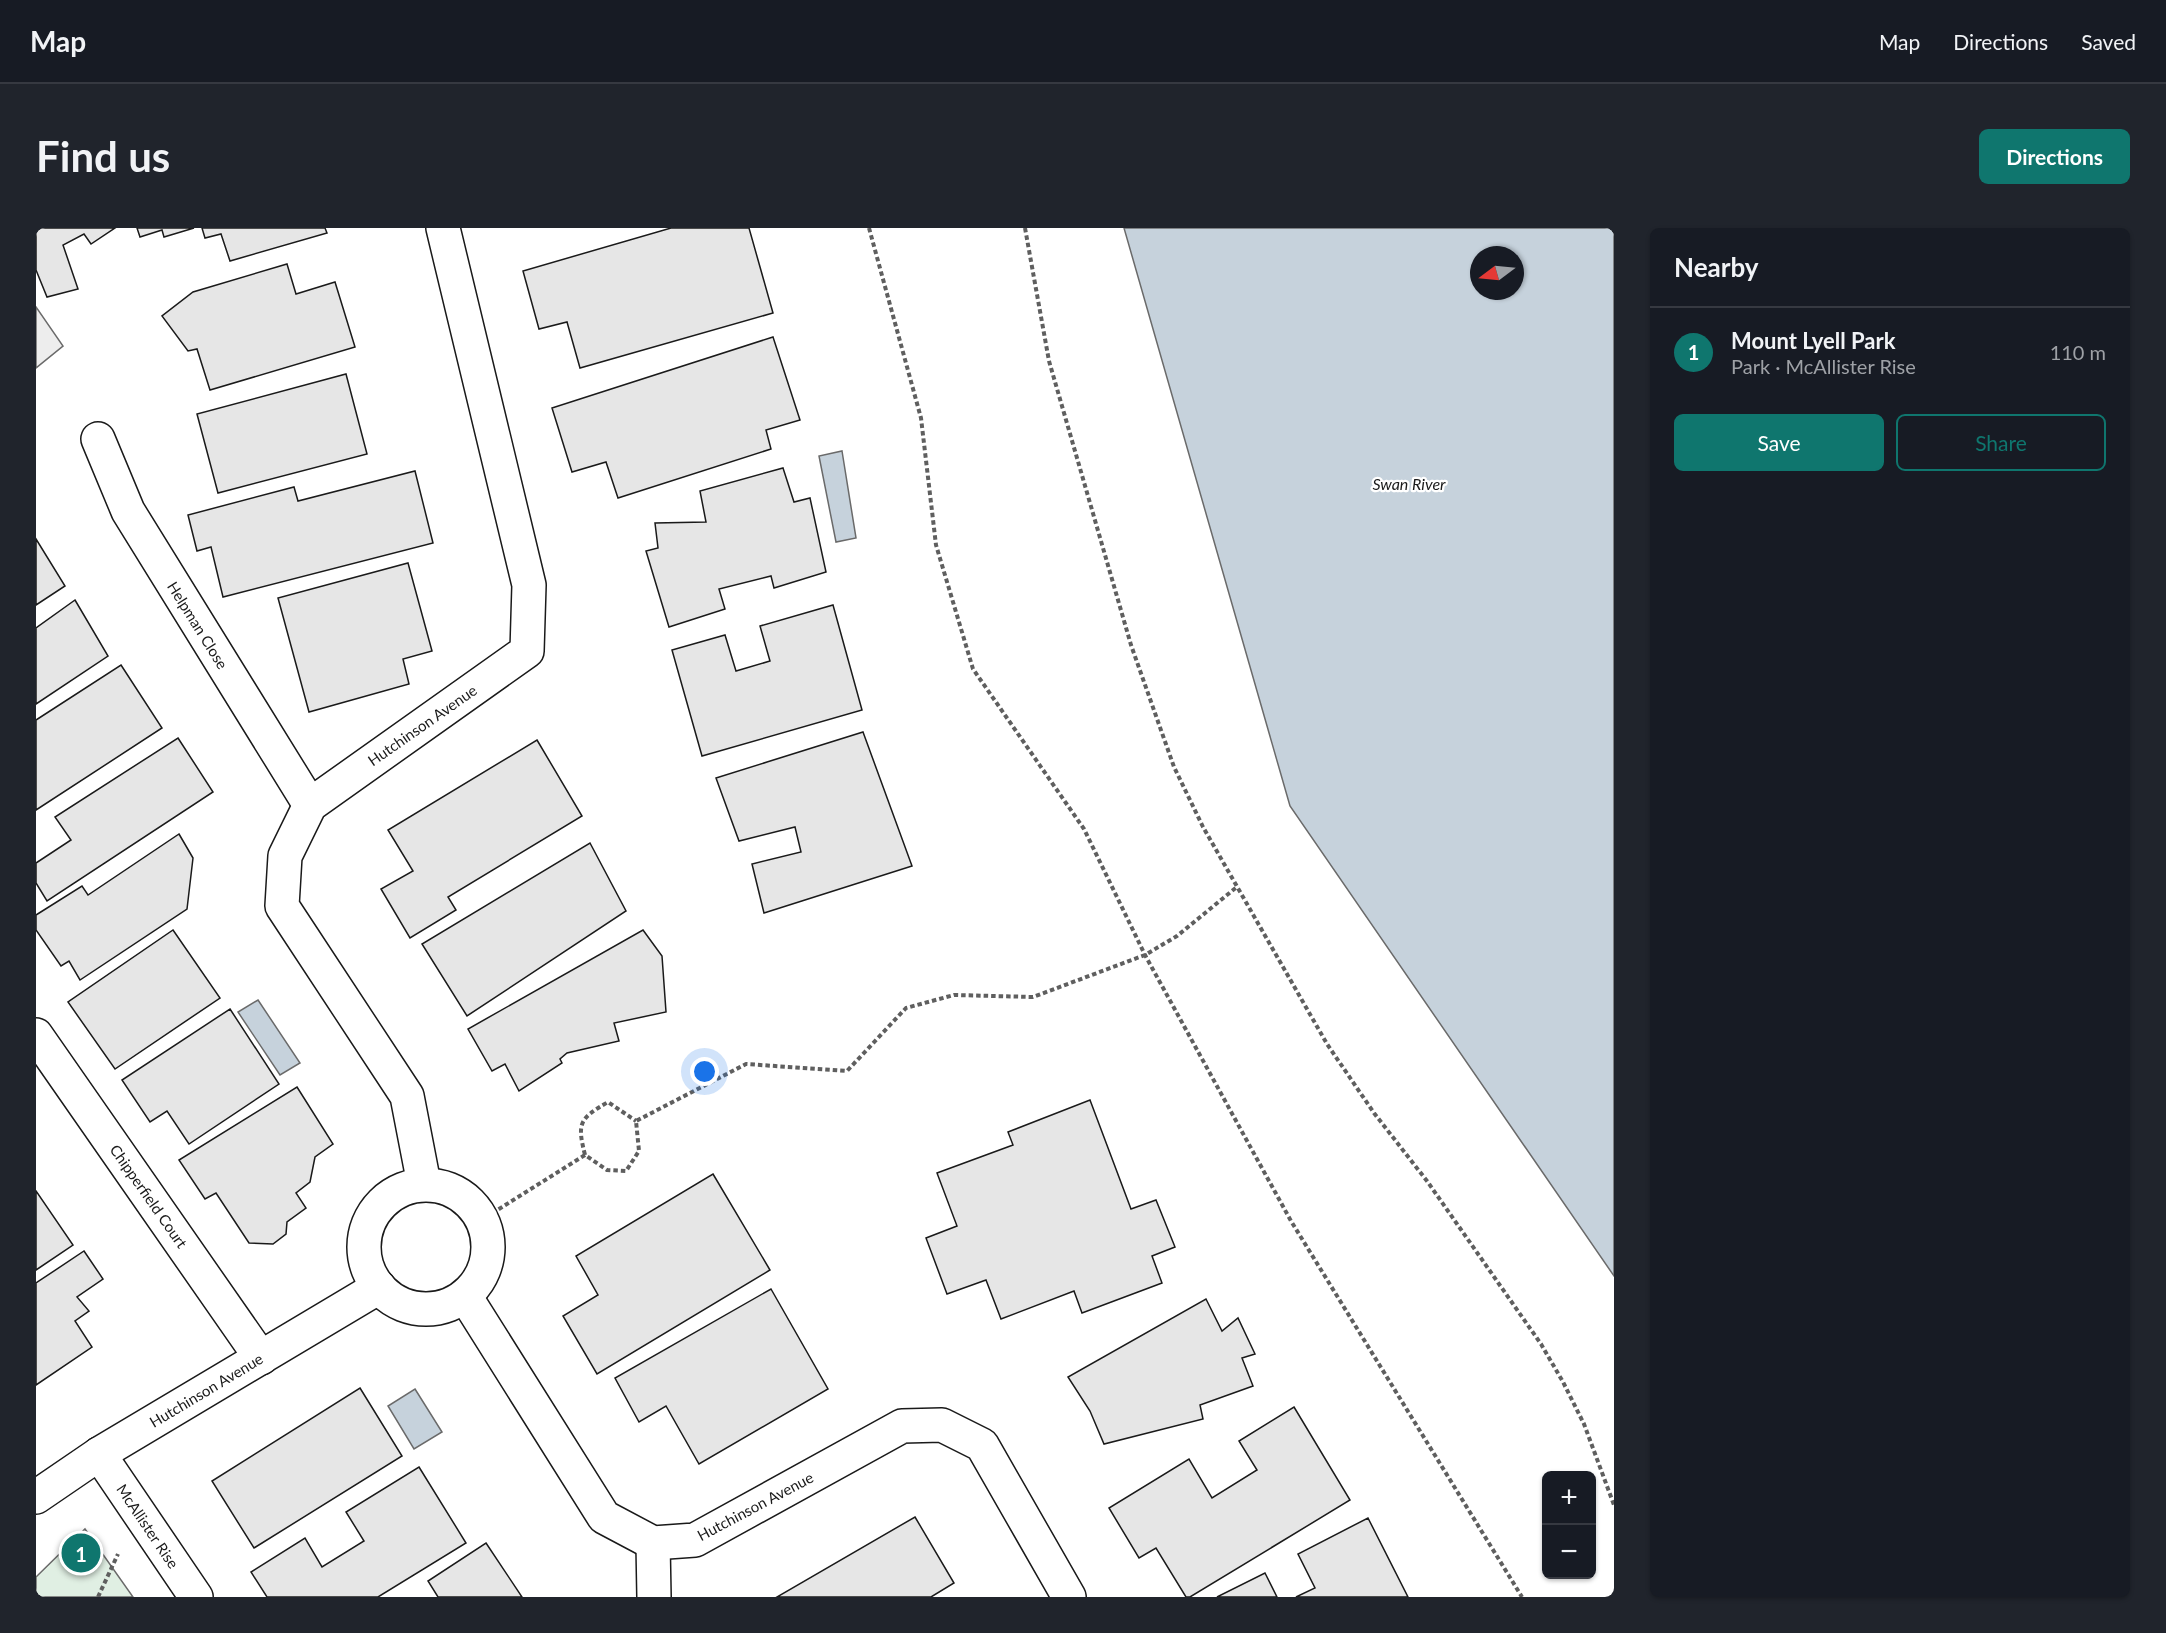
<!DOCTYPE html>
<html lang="en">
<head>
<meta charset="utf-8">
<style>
	body { margin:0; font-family:Lato,sans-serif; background:#20242c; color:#f1f3f6 }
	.controls { position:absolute; right:18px; bottom:18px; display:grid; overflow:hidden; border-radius:9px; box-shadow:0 2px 4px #0004 }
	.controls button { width:54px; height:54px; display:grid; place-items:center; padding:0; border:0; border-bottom:2px solid #363941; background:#171b24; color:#f1f3f6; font:30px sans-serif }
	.compass { position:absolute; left:1434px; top:18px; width:54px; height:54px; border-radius:50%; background:#171b24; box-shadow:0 2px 4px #0004; rotate:254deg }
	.you { position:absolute; left:669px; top:844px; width:21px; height:21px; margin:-15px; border:4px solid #fff; border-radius:50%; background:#1a73e8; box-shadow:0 0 0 9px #1a73e833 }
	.badge { display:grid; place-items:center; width:39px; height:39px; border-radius:50%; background:#0f766e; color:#fff; font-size:20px; font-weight:700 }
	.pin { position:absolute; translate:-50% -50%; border:3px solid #fff; box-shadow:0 2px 6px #0006 }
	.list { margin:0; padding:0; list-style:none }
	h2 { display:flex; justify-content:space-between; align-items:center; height:78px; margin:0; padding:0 24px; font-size:26px }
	h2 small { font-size:20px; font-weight:400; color:#9ea1a6 }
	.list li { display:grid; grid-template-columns:39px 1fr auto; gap:18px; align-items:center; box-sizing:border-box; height:90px; padding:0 24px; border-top:2px solid #363941 }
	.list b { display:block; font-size:22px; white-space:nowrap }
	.list p { margin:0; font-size:20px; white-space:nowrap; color:#9ea1a6 }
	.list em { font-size:20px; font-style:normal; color:#9ea1a6 }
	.actions { display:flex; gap:12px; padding:18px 24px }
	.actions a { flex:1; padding:14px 0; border:2px solid #0f766e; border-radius:9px; text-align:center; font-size:21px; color:#0f766e }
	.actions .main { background:#0f766e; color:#fff }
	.map { position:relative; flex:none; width:1578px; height:1369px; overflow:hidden; border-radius:9px }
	header { display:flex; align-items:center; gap:36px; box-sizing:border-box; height:84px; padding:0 30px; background:#171b24; border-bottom:2px solid #363941 }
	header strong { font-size:28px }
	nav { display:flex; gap:33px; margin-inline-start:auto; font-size:21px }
	.intro { display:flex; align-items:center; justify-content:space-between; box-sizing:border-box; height:144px; padding:0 36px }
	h1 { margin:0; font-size:42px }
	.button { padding:15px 27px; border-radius:9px; background:#0f766e; color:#fff; font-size:21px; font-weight:700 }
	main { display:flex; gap:36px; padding:0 36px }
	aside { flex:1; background:#171b24; border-radius:9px; box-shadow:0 2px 4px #0004 }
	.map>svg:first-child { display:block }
	.green { fill:#e0efe3; stroke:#6a6a6a; stroke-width:1.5 }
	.parking { fill:#ededed; stroke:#6a6a6a; stroke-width:1.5 }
	.water { fill:#c6d2dc; stroke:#6a6a6a; stroke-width:1.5; fill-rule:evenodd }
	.building { fill:#e6e6e6; stroke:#1a1a1a; stroke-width:1.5 }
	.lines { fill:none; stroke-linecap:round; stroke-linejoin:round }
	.minor-casing { stroke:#1a1a1a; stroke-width:36 }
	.path { stroke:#5f5f5f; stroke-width:4; stroke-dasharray:4.5 3; stroke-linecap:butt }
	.minor { stroke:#fff; stroke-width:33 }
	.labels { text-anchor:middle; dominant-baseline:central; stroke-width:4.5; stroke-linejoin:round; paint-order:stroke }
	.street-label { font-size:15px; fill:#1a1a1a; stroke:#fff }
	.water-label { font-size:16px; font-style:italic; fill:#1a1a1a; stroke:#fff }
</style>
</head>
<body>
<header>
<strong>Map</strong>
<nav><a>Map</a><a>Directions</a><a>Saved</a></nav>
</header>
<div class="intro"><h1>Find us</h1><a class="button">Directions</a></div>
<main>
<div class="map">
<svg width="1578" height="1369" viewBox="0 0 1578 1369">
	<rect width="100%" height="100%" fill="#fff"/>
	<!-- green -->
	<polygon class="green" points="49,1301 97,1369 0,1369 0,1349"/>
	<!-- parking -->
	<polygon class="parking" points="0,79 27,118 0,140"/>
	<!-- water -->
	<g class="water">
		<path d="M 1088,0 L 1578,0 L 1578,1048 L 1254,578 ZM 1443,27 L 1479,27 L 1479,63 L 1443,63 Z"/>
		<polygon points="806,223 820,310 800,314 783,228"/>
		<polygon points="222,772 264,835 244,847 202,784"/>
		<polygon points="379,1161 406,1204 378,1221 352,1178"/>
	</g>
	<!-- building -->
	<g class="building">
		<polygon points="0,0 79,0 55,16 48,6 27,17 42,61 11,69 0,42"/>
		<polygon points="101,0 158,0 128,9 126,2 104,9"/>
		<polygon points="166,0 289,0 291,5 194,33 185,6 169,10"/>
		<polygon points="635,0 713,0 737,85 544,140 531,94 503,101 487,43"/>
		<polygon points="251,36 260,66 299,54 319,119 174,162 161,121 152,123 126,88 157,64"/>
		<polygon points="737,109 764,192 730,202 735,221 582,270 570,234 536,244 516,180"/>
		<polygon points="310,146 331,226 182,265 161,186"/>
		<polygon points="747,240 758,274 774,270 790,344 738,360 735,348 683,361 689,381 633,399 610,323 622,320 619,295 670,294 664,263"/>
		<polygon points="379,243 397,315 187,369 175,319 161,323 152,287 258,259 262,273"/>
		<polygon points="0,311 29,358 0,377"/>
		<polygon points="372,335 396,423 367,431 373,456 273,484 242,370"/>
		<polygon points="39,372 72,428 0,476 0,400"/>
		<polygon points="797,377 826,482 666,528 636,422 689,407 700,443 734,433 724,398"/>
		<polygon points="85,437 126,500 0,582 0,492"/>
		<polygon points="827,504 876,638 728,685 716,636 765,624 759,599 703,613 680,550"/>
		<polygon points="142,510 177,564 11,673 0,655 0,635 35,612 19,589"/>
		<polygon points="501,512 546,588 412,669 420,682 374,710 345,661 377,643 352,602"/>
		<polygon points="143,606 157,630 151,681 44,752 33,733 25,738 0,702 0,687 46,658 52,667"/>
		<polygon points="554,615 590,683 431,788 386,716"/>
		<polygon points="137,702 184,770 79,841 32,774"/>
		<polygon points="607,702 626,728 630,784 578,795 583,813 531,825 524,831 526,835 483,863 469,836 456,843 432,801"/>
		<polygon points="194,781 243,856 153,916 131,883 114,894 86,852"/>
		<polygon points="261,859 297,916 279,929 274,954 260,965 270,980 251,994 250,1006 237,1016 213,1015 180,965 169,971 143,932"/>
		<polygon points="1054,872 1095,981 1120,972 1139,1019 1116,1028 1126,1055 1046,1085 1038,1063 965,1091 950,1052 911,1066 890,1010 921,998 901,945 977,917 972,904"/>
		<polygon points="677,946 734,1042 561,1146 527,1088 562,1067 540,1028"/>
		<polygon points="0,963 37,1017 0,1042"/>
		<polygon points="48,1023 67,1051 41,1069 53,1083 39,1093 56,1119 0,1157 0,1055"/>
		<polygon points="735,1061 792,1161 663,1236 630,1178 603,1194 579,1150"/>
		<polygon points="1170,1071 1186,1103 1202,1090 1219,1126 1206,1130 1217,1158 1164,1177 1167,1191 1068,1216 1054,1183 1032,1149"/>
		<polygon points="324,1160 366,1228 218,1320 176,1253"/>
		<polygon points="1258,1179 1314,1272 1154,1369 1150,1369 1120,1320 1103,1330 1073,1280 1153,1231 1176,1270 1221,1242 1203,1213"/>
		<polygon points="383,1239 430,1315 342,1369 231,1369 215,1344 269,1310 286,1339 328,1313 310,1284"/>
		<polygon points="879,1289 918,1355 895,1369 741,1369"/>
		<polygon points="1332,1290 1372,1369 1260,1369 1279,1360 1262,1326"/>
		<polygon points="450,1315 486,1369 402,1369 392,1353"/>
		<polygon points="1229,1345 1241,1369 1181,1369"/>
	</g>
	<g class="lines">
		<defs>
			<g id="minor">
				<polyline points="62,211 92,283 274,577"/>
				<polyline points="0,807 225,1130"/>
				<polyline points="388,956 371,868 246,678 249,628 274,577 491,423 493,357 407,0"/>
				<circle cx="390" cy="1019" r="62"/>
				<polyline points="429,1068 568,1289 617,1315 659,1312 866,1198 906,1197 946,1217 1033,1369"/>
				<polyline points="63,1226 160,1369"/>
				<polyline points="0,1269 63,1226 343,1059"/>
				<polyline points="617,1315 618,1369"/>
			</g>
		</defs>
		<!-- minor casing -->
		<use href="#minor" class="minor-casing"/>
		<!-- path -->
		<g class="path">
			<polyline points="833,0 885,190 900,317 937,441 1048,601 1109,727 1255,993 1486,1369"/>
			<polyline points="989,0 1013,133 1095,417 1138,539 1167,599 1291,816 1338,885 1391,953 1505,1116 1527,1154 1548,1196 1578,1277"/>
			<path d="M 549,927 C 541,895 543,891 572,874 L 600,893"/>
			<polyline points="463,1043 463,1006 455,986 549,927 571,942 590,943 603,923 600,893 710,836 811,843 870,780 918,767 997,769 1109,727 1141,708 1202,658"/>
			<polyline points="62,1369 82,1326"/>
		</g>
		<!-- minor -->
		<use href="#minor" class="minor"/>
	</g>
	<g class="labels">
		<!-- street labels -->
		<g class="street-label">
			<text transform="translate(162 397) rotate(58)">Helpman Close</text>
			<text transform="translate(386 497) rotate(-35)">Hutchinson Avenue</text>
			<text transform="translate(113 968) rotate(55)">Chipperfield Court</text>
			<text transform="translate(170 1162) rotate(-31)">Hutchinson Avenue</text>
			<text transform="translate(719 1278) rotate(-28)">Hutchinson Avenue</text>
			<text transform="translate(112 1298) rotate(56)">McAllister Rise</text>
		</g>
		<!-- water labels -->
		<g class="water-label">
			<text x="1373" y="255">Swan River</text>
		</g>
	</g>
</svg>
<div class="controls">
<button>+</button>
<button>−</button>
</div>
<svg class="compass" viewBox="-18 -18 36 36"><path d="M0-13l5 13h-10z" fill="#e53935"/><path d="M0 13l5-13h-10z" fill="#9ea1a6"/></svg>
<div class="you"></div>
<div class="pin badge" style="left:45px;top:1325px">1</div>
</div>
<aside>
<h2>Nearby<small></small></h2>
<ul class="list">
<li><span class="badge">1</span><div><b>Mount Lyell Park</b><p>Park · McAllister Rise</p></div><em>110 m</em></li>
</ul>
<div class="actions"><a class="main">Save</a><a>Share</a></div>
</aside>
</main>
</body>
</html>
